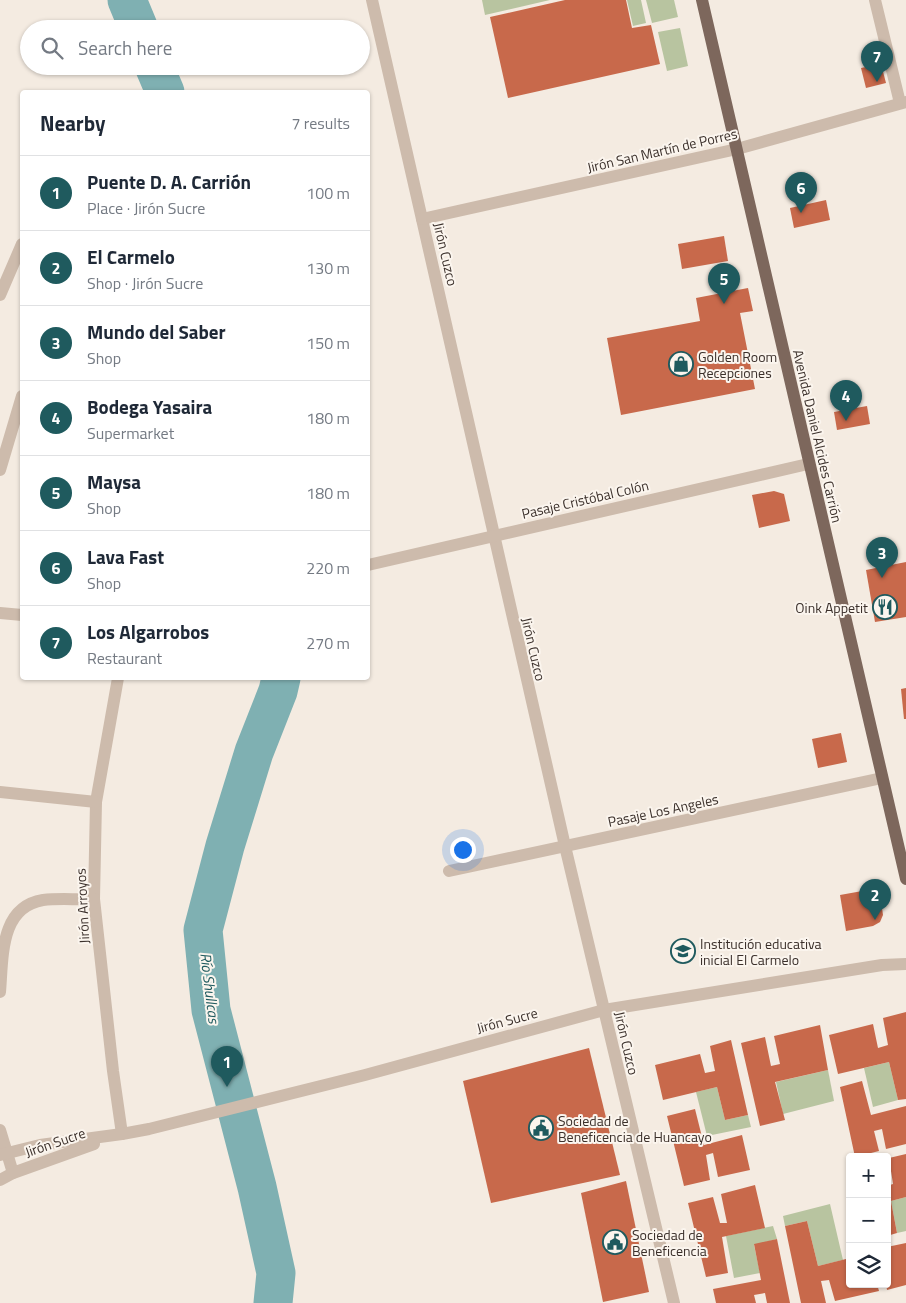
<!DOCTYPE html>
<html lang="en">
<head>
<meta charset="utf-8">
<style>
	body { margin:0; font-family:"Titillium Web",sans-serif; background:#f2f2f3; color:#1f2937 }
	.controls { position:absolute; right:15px; bottom:15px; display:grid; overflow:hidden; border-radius:5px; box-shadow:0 1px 4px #0004 }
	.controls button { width:45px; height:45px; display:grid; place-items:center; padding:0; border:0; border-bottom:1px solid #e0e1e3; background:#fff; color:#1f2937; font:25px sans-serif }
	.you { position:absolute; left:462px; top:849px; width:18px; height:18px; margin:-12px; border:4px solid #fff; border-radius:50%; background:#1a73e8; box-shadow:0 0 0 8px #1a73e833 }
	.badge { display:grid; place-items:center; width:32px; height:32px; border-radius:50%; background:#1f5a5e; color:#fff; font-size:16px; font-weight:700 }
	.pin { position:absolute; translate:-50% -41px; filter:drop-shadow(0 1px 2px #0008) }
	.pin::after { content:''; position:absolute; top:26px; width:18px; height:15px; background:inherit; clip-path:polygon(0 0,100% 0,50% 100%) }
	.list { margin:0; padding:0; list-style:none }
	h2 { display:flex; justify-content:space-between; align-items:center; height:65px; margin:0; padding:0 20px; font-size:21px }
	h2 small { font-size:16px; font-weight:400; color:#747a83 }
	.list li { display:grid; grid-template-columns:32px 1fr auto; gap:15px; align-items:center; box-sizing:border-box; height:75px; padding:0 20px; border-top:1px solid #e0e1e3 }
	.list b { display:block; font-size:19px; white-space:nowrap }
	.list p { margin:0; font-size:16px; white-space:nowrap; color:#747a83 }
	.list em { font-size:16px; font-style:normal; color:#747a83 }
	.icon { flex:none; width:28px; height:28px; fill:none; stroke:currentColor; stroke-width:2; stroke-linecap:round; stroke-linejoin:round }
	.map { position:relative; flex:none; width:906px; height:1303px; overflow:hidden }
	.search { position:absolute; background:#fff; box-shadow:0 1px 4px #0004; left:20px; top:20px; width:350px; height:55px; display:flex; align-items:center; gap:12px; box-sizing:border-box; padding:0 18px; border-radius:28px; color:#747a83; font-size:19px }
	.panel { position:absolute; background:#fff; box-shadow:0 1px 4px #0004; left:20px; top:90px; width:350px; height:590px; border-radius:5px }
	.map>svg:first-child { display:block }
	.green { fill:#b8c4a0 }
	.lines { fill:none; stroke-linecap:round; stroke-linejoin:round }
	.river { stroke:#7fb0b2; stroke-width:39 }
	.building { fill:#c8694b }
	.minor { stroke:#cdbbac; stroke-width:12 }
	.major { stroke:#7d675c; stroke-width:12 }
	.labels { text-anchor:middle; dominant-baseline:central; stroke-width:4; stroke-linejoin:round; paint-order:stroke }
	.street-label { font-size:14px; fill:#3b302b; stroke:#fbf5ee }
	.poi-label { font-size:14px; fill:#3b302b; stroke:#fbf5ee; text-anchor:start }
	.water-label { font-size:15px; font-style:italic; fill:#1f5a5e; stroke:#fbf5ee }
</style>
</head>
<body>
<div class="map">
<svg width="906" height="1303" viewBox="0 0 906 1303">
	<rect width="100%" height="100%" fill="#f4ebe1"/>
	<!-- green -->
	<g class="green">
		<polygon points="482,0 550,0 485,15"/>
		<polygon points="627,0 641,0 646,23 633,26"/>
		<polygon points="646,0 674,0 678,17 652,23"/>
		<polygon points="680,28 688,66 667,71 658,32"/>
		<polygon points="889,1062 898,1100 873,1107 864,1068"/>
		<polygon points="828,1070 834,1101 783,1114 776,1082"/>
		<polygon points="717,1087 725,1120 748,1115 751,1127 707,1136 696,1092"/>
		<polygon points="906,1197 906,1231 897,1233 891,1201"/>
		<polygon points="830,1204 843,1260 818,1266 807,1221 785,1226 783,1216"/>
		<polygon points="773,1226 777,1239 754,1245 760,1273 734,1278 726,1236"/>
	</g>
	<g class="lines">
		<!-- river -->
		<g class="river">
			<polyline points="127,0 139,29"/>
			<polyline points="154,66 165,92"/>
			<polyline points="273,1303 276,1273 257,1187 211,1010 203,930 225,846 254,752 278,691 281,678"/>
		</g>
	</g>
	<!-- building -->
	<g class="building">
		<polygon points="565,0 626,0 632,28 651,25 660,64 508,98 490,17"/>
		<polygon points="881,64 886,83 866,88 861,68"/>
		<polygon points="826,200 830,220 794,228 790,208"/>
		<polygon points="724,236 728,261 682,269 678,244"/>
		<polygon points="748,288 753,311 740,313 755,389 621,415 607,338 700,321 696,298"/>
		<polygon points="867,406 870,424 837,430 834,412"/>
		<polygon points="774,491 784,494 790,521 759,528 752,495"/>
		<polygon points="906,562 906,617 875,622 866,570"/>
		<polygon points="906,688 906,719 904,719 901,689"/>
		<polygon points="841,733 847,762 818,768 812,739"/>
		<polygon points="879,888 883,915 880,922 873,926 846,931 840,895"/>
		<polygon points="906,1012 906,1099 898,1100 889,1062 838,1074 829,1035 873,1024 878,1048 888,1045 883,1018"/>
		<polygon points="820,1025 828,1070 775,1082 785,1120 760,1126 741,1043 765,1037 771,1066 780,1064 774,1036"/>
		<polygon points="731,1040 748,1115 725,1120 717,1087 663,1100 655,1065 700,1054 705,1073 715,1071 710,1046"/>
		<polygon points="589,1048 620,1175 491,1203 463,1081"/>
		<polygon points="862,1081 871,1115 906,1106 906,1144 886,1149 882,1129 874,1131 879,1151 855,1157 840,1087"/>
		<polygon points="695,1109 704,1145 742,1135 750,1170 718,1177 713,1153 706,1155 710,1180 684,1186 667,1116"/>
		<polygon points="906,1154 906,1197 891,1201 897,1233 887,1236 887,1186 893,1184 889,1158"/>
		<polygon points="626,1181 649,1292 603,1302 581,1193"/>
		<polygon points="755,1185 765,1228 722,1237 728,1273 706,1277 688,1203 713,1197 720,1223 727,1223 721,1194"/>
		<polygon points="807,1221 818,1266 850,1258 850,1284 877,1284 879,1291 835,1301 829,1280 821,1281 826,1303 801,1303 785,1226"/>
		<polygon points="777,1239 790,1303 767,1303 765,1293 754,1295 756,1303 716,1303 713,1289 761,1280 754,1244"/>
		<polygon points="906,1243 906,1285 887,1290 886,1284 887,1284 887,1247"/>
	</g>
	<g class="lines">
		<!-- minor -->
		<g class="minor">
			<polyline points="372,0 565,846 674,1303"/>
			<polyline points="875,0 900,103"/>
			<polyline points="422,219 737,149 906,102"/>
			<polyline points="0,295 22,244"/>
			<polyline points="0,470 22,396"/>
			<polyline points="368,565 808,464"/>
			<polyline points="0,613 22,615"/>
			<polyline points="118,678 96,802 94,899 113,1071 122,1134"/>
			<polyline points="0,792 96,802"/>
			<polyline points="449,871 882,778"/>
			<path d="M 0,992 C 3,956 0,907 43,900 C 60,898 78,900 94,899"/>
			<polyline points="0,1130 13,1173"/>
			<polyline points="0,1155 40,1145 122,1134 149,1129 365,1075 604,1010 882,965 906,964"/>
			<polyline points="0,1180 13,1173 94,1144"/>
		</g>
		<!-- major -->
		<polyline class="major" points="702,0 906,879"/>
	</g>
	<!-- icons -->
	<defs>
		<symbol id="shop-ring" viewBox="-11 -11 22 22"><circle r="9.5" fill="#fbf5ee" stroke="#1f5a5e" stroke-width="1.5"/><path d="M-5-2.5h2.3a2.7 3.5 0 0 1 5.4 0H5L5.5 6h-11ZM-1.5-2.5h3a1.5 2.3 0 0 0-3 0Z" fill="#1f5a5e"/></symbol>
		<symbol id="restaurant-ring" viewBox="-11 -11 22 22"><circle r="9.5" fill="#fbf5ee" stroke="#1f5a5e" stroke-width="1.5"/><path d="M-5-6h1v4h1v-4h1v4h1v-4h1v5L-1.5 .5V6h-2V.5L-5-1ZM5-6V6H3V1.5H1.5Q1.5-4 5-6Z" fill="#1f5a5e"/></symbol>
		<symbol id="school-ring" viewBox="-11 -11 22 22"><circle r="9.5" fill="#fbf5ee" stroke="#1f5a5e" stroke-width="1.5"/><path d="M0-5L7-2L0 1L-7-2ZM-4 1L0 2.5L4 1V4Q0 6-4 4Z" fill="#1f5a5e"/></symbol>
		<symbol id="civic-ring" viewBox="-11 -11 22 22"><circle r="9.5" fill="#fbf5ee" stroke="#1f5a5e" stroke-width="1.5"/><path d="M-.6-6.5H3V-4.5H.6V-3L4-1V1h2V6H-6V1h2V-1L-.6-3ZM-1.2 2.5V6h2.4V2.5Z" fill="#1f5a5e"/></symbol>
	</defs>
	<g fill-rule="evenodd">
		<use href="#shop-ring" x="667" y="350" width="28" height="28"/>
		<use href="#restaurant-ring" x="871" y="593" width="28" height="28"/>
		<use href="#school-ring" x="669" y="937" width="28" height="28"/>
		<use href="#civic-ring" x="527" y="1114" width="28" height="28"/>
		<use href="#civic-ring" x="601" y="1228" width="28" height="28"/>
	</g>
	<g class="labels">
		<!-- street labels -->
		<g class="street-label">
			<text transform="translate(662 150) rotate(-13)">Jirón San Martín de Porres</text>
			<text transform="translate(446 254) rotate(77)">Jirón Cuzco</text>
			<text transform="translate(818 436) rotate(77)">Avenida Daniel Alcides Carrión</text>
			<text transform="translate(585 499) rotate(-13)">Pasaje Cristóbal Colón</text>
			<text transform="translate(534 649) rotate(77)">Jirón Cuzco</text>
			<text transform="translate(663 810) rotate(-12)">Pasaje Los Angeles</text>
			<text transform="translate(82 906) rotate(-93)">Jirón Arroyos</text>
			<text transform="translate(507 1020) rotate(-15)">Jirón Sucre</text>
			<text transform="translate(627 1043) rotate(77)">Jirón Cuzco</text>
			<text transform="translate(55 1142) rotate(-19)">Jirón Sucre</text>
		</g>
		<!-- poi labels -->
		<g class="poi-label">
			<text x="698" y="356">Golden Room<tspan x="698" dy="16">Recepciones</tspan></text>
			<text x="868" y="607" text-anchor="end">Oink Appetit</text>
			<text x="700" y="943">Institución educativa<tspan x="700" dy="16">inicial El Carmelo</tspan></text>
			<text x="558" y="1120">Sociedad de<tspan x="558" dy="16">Beneficencia de Huancayo</tspan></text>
			<text x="632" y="1234">Sociedad de<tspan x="632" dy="16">Beneficencia</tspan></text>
		</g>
		<!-- water labels -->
		<g class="water-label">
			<text transform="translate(210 988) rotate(83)">Río Shullcas</text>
		</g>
	</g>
</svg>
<div class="controls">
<button>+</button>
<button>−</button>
<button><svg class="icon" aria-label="layers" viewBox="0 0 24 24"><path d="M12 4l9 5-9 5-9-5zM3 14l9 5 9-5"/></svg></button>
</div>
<div class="you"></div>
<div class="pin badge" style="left:227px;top:1087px">1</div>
<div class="pin badge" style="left:875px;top:920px">2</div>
<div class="pin badge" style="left:882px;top:578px">3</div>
<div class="pin badge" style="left:846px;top:421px">4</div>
<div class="pin badge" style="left:724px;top:304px">5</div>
<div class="pin badge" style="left:801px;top:213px">6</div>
<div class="pin badge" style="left:877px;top:82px">7</div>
<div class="search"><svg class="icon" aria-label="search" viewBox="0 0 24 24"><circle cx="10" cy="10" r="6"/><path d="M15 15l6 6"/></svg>Search here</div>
<section class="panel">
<h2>Nearby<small>7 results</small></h2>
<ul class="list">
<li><span class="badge">1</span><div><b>Puente D. A. Carrión</b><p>Place · Jirón Sucre</p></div><em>100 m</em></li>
<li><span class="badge">2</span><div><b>El Carmelo</b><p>Shop · Jirón Sucre</p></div><em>130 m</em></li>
<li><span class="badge">3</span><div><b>Mundo del Saber</b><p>Shop</p></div><em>150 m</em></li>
<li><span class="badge">4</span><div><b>Bodega Yasaira</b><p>Supermarket</p></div><em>180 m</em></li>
<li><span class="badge">5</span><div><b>Maysa</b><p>Shop</p></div><em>180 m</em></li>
<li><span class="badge">6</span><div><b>Lava Fast</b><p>Shop</p></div><em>220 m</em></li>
<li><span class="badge">7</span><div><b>Los Algarrobos</b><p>Restaurant</p></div><em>270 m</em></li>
</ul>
</section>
</div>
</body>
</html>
